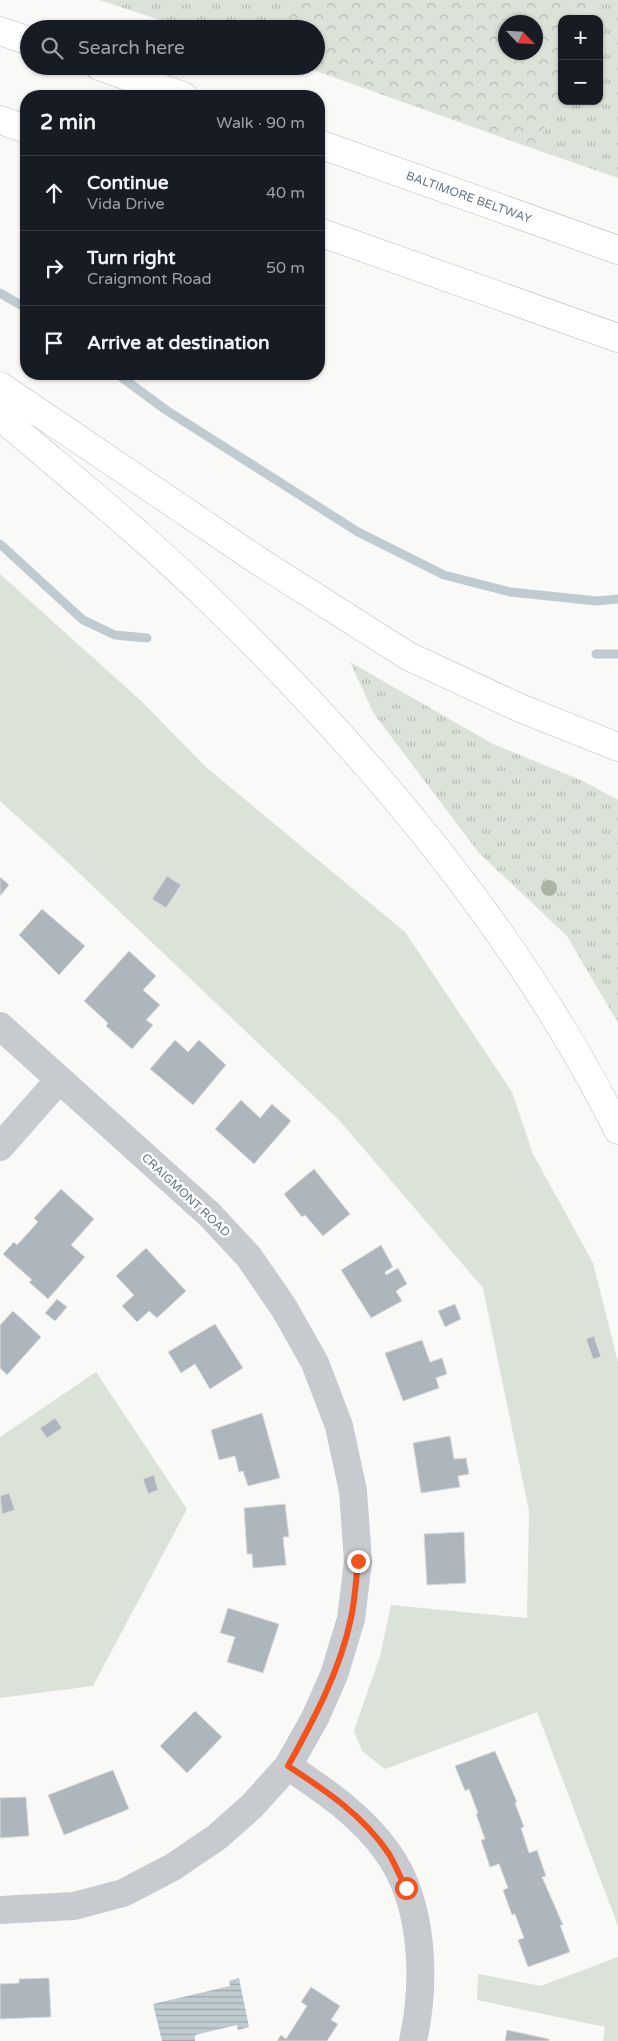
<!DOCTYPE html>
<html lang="en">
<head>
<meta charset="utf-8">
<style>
	body { margin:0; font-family:"Varela Round",sans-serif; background:#242831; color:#f1f3f6 }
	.controls { position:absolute; right:15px; top:15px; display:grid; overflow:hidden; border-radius:10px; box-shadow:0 1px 4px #0004 }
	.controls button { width:45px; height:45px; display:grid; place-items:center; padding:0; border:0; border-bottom:1px solid #363941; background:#171b24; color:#f1f3f6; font:25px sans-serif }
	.compass { position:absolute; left:498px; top:15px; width:45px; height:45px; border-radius:50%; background:#171b24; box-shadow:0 1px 4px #0004; rotate:115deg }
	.stop { position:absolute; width:15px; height:15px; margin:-11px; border:4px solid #f3521d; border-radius:50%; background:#fff }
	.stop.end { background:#f3521d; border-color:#fff; box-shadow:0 1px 5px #0008 }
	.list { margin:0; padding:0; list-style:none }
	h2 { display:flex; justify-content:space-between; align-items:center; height:65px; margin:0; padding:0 20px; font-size:21px }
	h2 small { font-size:16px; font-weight:400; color:#9ea1a6 }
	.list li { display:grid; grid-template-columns:32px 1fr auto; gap:15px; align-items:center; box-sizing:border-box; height:75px; padding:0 20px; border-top:1px solid #363941 }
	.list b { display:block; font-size:19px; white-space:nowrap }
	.list p { margin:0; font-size:16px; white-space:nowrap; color:#9ea1a6 }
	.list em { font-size:16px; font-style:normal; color:#9ea1a6 }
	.icon { flex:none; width:28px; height:28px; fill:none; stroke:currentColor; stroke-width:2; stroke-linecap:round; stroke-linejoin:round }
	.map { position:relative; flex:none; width:618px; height:2041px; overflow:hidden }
	.search { position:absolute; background:#171b24; box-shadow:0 1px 4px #0004; left:20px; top:20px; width:305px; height:55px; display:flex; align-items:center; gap:12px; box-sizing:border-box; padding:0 18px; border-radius:28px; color:#9ea1a6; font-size:19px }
	.panel { position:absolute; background:#171b24; box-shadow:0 1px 4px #0004; left:20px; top:90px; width:305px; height:290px; border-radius:20px }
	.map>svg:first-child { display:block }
	.grass { fill:url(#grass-tufts) }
	.forest { fill:url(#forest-crowns); fill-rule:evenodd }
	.park { fill:#dbe2d7 }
	.water { fill:url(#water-rules) }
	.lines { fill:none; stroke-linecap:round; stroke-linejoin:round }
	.stream { stroke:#bfcbd0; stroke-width:9 }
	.building { fill:#adb6bd; stroke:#dbdbd9 }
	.highway-casing { stroke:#bbbfc2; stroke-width:29 }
	.minor { stroke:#c7cbcf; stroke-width:28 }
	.highway { stroke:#fff; stroke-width:28 }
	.tree { fill:#a8b4a4 }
	.route { stroke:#f3521d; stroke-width:6 }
	.labels { text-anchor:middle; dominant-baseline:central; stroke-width:5; stroke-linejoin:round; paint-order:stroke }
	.street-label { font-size:12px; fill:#627585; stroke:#fff }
</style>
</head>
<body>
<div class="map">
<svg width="618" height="2041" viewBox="0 0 618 2041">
	<defs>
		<pattern id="grass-tufts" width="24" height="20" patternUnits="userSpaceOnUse" patternTransform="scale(1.25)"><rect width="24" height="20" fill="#dbe2d7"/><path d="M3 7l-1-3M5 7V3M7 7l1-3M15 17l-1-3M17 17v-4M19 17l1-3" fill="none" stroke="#b5bcb4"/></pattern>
		<pattern id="forest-crowns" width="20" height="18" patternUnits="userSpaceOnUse" patternTransform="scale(1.25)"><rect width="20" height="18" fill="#dbe2d7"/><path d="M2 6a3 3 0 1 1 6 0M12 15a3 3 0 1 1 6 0" fill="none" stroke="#b5bcb4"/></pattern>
		<pattern id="water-rules" width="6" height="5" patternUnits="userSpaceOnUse" patternTransform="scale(1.25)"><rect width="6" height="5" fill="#bfcbd0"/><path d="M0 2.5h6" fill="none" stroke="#9fa9ae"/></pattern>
	</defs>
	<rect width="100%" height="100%" fill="#f9f9f7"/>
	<!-- grass -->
	<g class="grass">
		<polygon points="99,0 291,0 283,29 188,29"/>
		<polygon points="589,0 618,0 618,178 537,150 562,79 562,101 599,101 599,19 583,19"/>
		<polygon points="350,662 493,744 581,780 618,800 618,1023 567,936 479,853 374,714"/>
	</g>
	<!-- forest -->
	<path class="forest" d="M 291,0 L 589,0 L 583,19 L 562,19 L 562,79 L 537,150 L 302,66 L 316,66 L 316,29 L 283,29 ZM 506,22 L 536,22 L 536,52 L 506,52 Z"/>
	<!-- park -->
	<g class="park">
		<polygon points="0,574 140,700 207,768 405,932 512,1092 533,1154 593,1263 618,1362 618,1926 537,1712 385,1769 362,1751 354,1731 380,1656 391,1605 527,1618 529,1511 483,1288 339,1120 61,856 0,801"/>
		<polygon points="96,1372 187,1509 93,1686 0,1698 0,1437"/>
		<polygon points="618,1957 618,2041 603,2041 605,2027 477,2000 478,1974 541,1986"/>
	</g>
	<!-- water -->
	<polygon class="water" points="239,1978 249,2027 238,2030 237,2025 195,2035 195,2041 162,2041 153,2004 230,1986 229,1981"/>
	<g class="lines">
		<!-- stream -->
		<g class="stream">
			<polyline points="0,293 26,308"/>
			<polyline points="117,374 166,410 358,532 444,575 510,592 597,601 618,599"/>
			<polyline points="0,544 83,620 115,635 147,638"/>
			<polyline points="596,654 618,654"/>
		</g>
	</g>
	<!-- building -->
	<g class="building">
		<polygon points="167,876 181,885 166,908 152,899"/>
		<polygon points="0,877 9,885 0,896"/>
		<polygon points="42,909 85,946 59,975 19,935"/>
		<polygon points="129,951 156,976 143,990 160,1005 146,1020 153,1025 132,1049 106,1026 108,1023 84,1001"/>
		<polygon points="175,1040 188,1052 199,1040 226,1065 193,1105 150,1069"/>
		<polygon points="241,1100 260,1118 272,1104 291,1121 254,1164 215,1129"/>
		<polygon points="314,1169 350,1214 323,1236 305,1215 302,1217 284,1194"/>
		<polygon points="61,1189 94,1219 71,1245 85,1257 48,1299 29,1282 32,1280 3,1254 14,1242 17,1245 38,1222 34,1218"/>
		<polygon points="381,1245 393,1267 385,1272 386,1275 398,1268 407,1284 396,1291 402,1301 371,1318 341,1270"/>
		<polygon points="146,1248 186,1291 157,1318 149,1311 137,1322 122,1306 134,1295 116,1276"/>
		<polygon points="57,1299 67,1307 55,1321 45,1313"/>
		<polygon points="455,1304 461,1319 445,1327 438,1311"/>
		<polygon points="13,1311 41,1337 7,1375 0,1368 0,1325"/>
		<polygon points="215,1324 243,1368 210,1389 195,1364 181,1373 168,1352"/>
		<polygon points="594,1336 601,1357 593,1359 586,1339"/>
		<polygon points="422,1340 430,1362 442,1358 447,1374 436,1378 439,1388 403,1401 385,1353"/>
		<polygon points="262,1413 280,1478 248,1486 243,1471 239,1472 235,1456 219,1460 211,1430"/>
		<polygon points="55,1418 62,1428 47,1438 40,1428"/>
		<polygon points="450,1436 454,1459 466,1458 469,1474 458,1476 460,1487 421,1493 413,1443"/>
		<polygon points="154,1475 158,1490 148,1494 143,1479"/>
		<polygon points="9,1493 15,1510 2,1514 0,1496"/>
		<polygon points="285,1504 289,1537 283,1537 286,1565 253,1568 252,1554 247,1554 244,1508"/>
		<polygon points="464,1532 466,1583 427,1585 424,1534"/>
		<polygon points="228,1608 279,1624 263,1673 227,1662 235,1637 220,1633"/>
		<polygon points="195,1711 222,1737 187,1773 160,1746"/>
		<polygon points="495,1751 517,1802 515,1803 524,1827 521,1828 529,1853 537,1850 546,1876 542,1877 563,1925 560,1925 570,1952 528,1967 518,1940 524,1938 515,1914 512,1915 503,1890 508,1888 499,1864 490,1867 481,1840 485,1839 476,1814 478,1813 469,1789 465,1791 455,1766"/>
		<polygon points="113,1770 129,1809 64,1835 48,1795"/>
		<polygon points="26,1797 29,1836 0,1838 0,1798"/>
		<polygon points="49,1978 51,2017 0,2019 0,1984 19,1983 19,1979"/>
		<polygon points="311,1987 340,2006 331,2020 338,2024 327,2041 277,2041 281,2035 286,2039 307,2006 301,2002"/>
		<polygon points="507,2030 549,2039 549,2041 505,2041"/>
	</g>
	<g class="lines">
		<defs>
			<g id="highway">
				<polyline points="0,31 29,41"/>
				<polyline points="99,66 183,96"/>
				<polyline points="0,120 26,129"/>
				<path id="s1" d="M 319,144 L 618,250"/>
				<polyline points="319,232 618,338"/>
				<polyline points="0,386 257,560 408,656 520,708 618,747"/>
				<path d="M 0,416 C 74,480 152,542 222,612 C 376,763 521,936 618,1130"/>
			</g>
		</defs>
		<!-- highway casing -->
		<use href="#highway" class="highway-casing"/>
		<!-- minor -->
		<g class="minor">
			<polyline points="0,1026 210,1215 249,1257 284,1308 315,1363 339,1426 353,1491 358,1561 351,1619 334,1675 315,1718 288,1766 252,1806 217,1837 173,1867 123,1893 74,1906 0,1910"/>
			<polyline points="0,1147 59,1080"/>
			<path d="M 288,1766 C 325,1791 362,1816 388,1853 C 424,1904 426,1982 413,2041"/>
		</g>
		<!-- highway -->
		<use href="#highway" class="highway"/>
	</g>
	<!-- trees -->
	<circle class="tree" cx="549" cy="888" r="8"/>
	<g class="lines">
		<!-- route -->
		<path class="route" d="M 358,1561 C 356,1580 355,1600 351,1618 C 340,1671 314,1719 288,1766 C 325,1790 364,1816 389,1854 C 395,1864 400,1877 406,1888"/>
	</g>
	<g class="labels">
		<!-- street labels -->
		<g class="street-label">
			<text stroke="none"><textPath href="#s1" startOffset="159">BALTIMORE BELTWAY</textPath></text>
			<text transform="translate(186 1195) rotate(43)">CRAIGMONT ROAD</text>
		</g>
	</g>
</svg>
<div class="controls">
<button>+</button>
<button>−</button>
</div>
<svg class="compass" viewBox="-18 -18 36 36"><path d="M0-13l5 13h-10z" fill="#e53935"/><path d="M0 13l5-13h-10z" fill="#9ea1a6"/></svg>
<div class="stop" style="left:406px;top:1888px"></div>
<div class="stop end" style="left:358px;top:1561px"></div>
<div class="search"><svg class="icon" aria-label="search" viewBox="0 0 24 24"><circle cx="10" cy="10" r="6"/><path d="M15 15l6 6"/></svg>Search here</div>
<section class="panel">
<h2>2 min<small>Walk · 90 m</small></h2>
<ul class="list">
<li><svg class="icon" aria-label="ahead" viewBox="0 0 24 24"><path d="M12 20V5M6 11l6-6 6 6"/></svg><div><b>Continue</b><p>Vida Drive</p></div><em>40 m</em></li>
<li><svg class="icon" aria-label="right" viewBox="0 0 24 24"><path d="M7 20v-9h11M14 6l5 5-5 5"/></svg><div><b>Turn right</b><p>Craigmont Road</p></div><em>50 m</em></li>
<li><svg class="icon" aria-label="arrive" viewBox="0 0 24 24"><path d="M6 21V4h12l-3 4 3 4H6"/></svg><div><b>Arrive at destination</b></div></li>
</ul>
</section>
</div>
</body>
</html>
